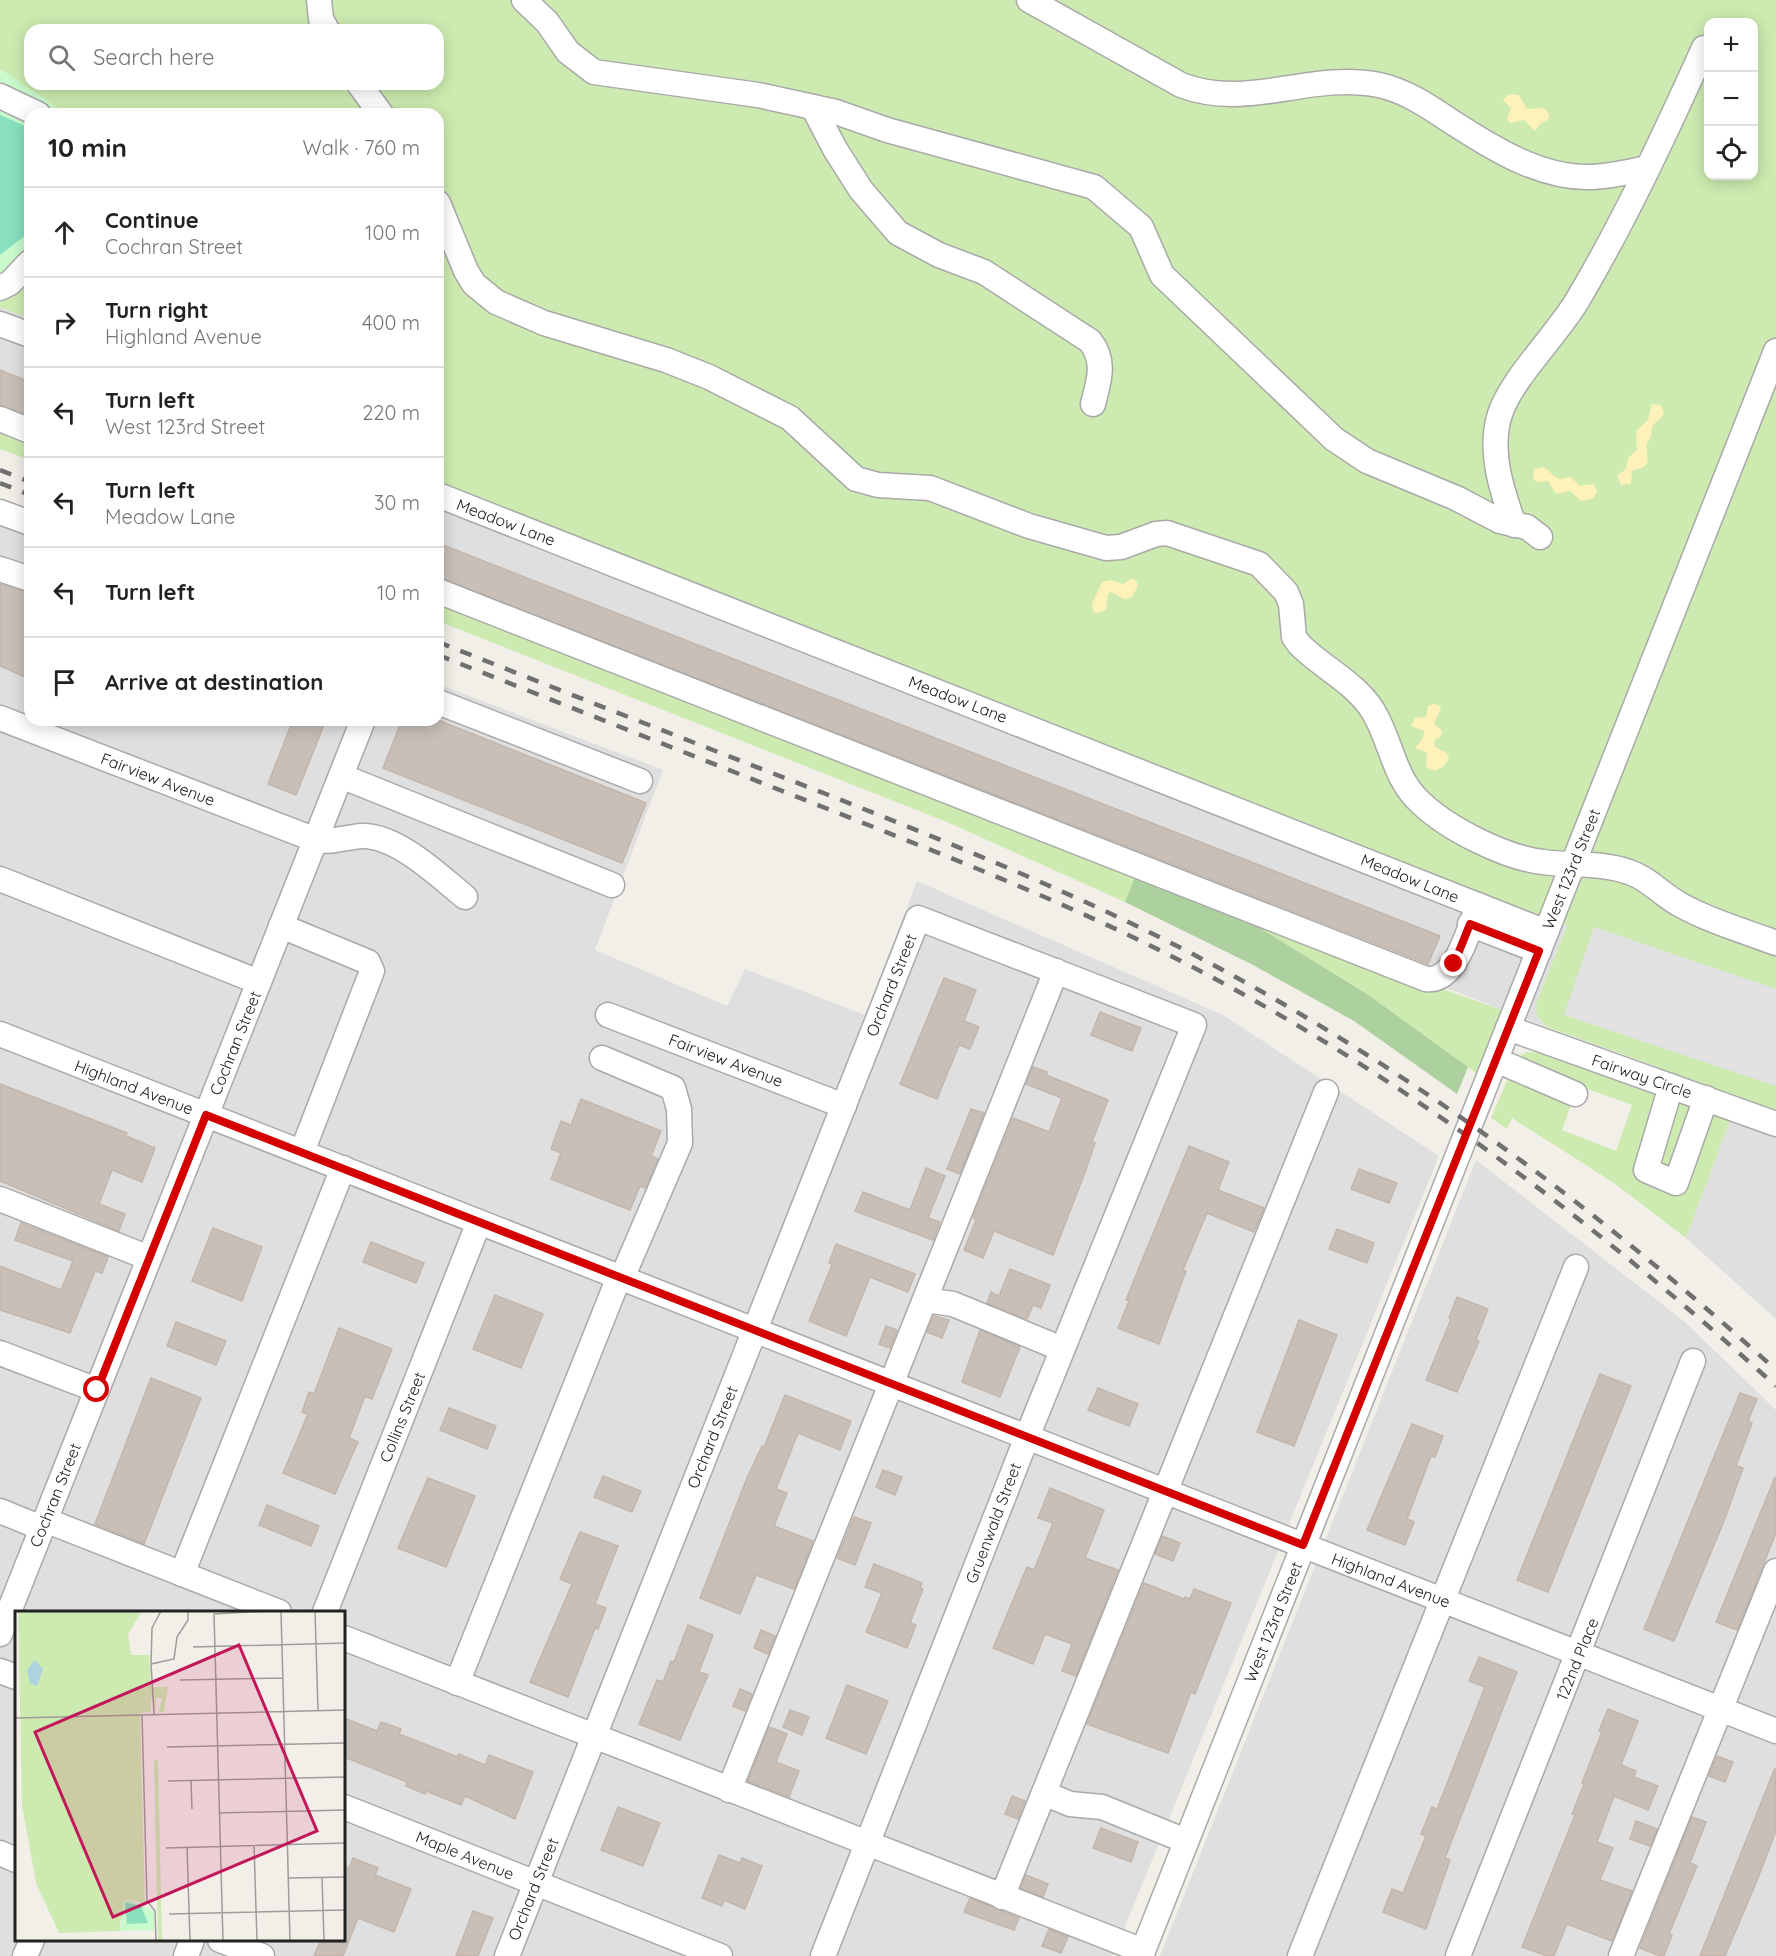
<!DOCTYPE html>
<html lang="en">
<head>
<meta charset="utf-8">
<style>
	body { margin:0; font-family:Quicksand,sans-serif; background:#f2f2f2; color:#222 }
	.controls { position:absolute; right:18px; top:18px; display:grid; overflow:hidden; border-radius:12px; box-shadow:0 3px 15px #0003 }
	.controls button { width:54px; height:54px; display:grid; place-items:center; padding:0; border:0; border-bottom:2px solid #e0e0e0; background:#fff; color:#222; font:30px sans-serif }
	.stop { position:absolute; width:18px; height:18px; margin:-14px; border:4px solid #d40000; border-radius:50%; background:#fff }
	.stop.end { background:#d40000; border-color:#fff; box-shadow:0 2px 6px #0008 }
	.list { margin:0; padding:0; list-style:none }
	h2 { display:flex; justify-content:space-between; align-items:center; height:78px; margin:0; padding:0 24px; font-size:26px }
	h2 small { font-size:20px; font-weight:400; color:#767676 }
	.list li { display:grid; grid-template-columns:39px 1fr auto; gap:18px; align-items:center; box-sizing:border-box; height:90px; padding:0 24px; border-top:2px solid #e0e0e0 }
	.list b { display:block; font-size:22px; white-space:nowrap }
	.list p { margin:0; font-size:20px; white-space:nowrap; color:#767676 }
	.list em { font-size:20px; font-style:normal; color:#767676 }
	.icon { flex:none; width:33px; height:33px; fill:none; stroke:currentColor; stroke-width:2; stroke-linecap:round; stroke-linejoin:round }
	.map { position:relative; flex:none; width:1776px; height:1956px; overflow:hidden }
	.search { position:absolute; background:#fff; box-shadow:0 3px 15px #0003; left:24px; top:24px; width:420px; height:66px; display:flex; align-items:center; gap:15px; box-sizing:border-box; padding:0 21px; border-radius:18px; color:#767676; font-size:22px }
	.panel { position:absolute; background:#fff; box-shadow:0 3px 15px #0003; left:24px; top:108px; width:420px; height:618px; border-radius:18px }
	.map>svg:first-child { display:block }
	.residential { fill:#e0dfdf; fill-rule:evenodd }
	.grass { fill:#cdebb0; fill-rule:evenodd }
	.forest { fill:#add19e }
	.sand { fill:#fff1ba }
	.park { fill:#c8facc }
	.pitch { fill:#88e0be }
	.parking { fill:#e2e2e2 }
	.building { fill:#c7bfb8; stroke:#c4b6ab; stroke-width:1.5 }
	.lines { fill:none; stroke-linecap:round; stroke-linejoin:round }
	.minor-casing { stroke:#a9a9a9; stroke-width:27 }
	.minor { stroke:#fff; stroke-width:24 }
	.rail { stroke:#707070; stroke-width:4.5; stroke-dasharray:12 12; stroke-linecap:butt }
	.route { stroke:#d40000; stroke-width:8 }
	.labels { text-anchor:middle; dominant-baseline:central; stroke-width:4.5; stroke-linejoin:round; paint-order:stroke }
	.street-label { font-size:16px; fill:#222; stroke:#fff }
	.inset-road { fill:none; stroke:#9f9d99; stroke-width:1.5 }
	.view { fill:#c2185b; fill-opacity:0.15; stroke:#c2185b; stroke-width:3 }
	.inset-edge { fill:none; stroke:#222; stroke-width:3 }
</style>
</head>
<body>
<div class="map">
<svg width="1776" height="1956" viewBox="0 0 1776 1956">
	<rect width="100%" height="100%" fill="#f2efe9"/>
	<!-- residential -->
	<g class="residential">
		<polygon points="0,307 30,319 30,442 0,431"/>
		<polygon points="438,482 1567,926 1537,1001 1539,1020 1547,1027 438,600"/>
		<path d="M 0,517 L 30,529 L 30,720 L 438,720 L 438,684 L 663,770 L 595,950 L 727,1006 L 745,969 L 865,1015 L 917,881 L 1223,1015 L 1439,1156 L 1113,1956 L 0,1956 ZM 16,1612 L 344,1612 L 344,1940 L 16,1940 Z"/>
		<polygon points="1739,1097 1776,1110 1776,1319 1686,1238"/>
		<polygon points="1476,1160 1685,1322 1776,1410 1776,1956 1160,1956"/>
	</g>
	<!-- grass -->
	<g class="grass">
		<path d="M 0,0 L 1776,0 L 1776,1110 L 1739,1097 L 1686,1238 L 1614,1183 L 1512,1118 L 1507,1129 L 1491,1118 L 1509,1076 L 1572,1102 L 1562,1130 L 1616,1151 L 1632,1105 L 1535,1070 L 1516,1058 L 1527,1052 L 1540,1053 L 1649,1092 L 1658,1067 L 1547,1027 C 1538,1019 1535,1014 1537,1001 L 1567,926 L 438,482 L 438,114 L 67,114 L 0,69 ZM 1708,22 L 1754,22 L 1754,176 L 1708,176 ZM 30,30 L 438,30 L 438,84 L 30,84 Z"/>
		<polygon points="30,277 30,319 0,307 0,304"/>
		<polygon points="0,431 30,442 30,460 0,449"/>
		<polygon points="438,600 1135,877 1125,902 947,822 438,621"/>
		<polygon points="1247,920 1502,1010 1477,1074 1367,994"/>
	</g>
	<!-- forest -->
	<polygon class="forest" points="1135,877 1247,920 1367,994 1468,1067 1457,1094 1354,1021 1251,964 1125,902"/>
	<!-- sand -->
	<g class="sand">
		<polygon points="1509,94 1519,95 1527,109 1544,108 1549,114 1549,119 1540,124 1535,131 1524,120 1510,123 1507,119 1511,108 1503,100"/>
		<polygon points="1652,404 1661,405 1664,414 1652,427 1651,437 1646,445 1648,462 1644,467 1632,471 1631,484 1621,485 1617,476 1626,469 1628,458 1637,450 1636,431 1648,420"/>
		<polygon points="1544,467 1558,479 1571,477 1580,486 1594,484 1597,491 1594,498 1581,501 1570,491 1556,494 1548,481 1536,482 1533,478 1534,469"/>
		<polygon points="1131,579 1136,580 1138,586 1131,598 1124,599 1111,592 1108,594 1106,610 1097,613 1093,611 1092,604 1102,582 1111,580 1123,584"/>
		<polygon points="1433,704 1439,705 1441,709 1434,723 1442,731 1441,736 1434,741 1435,747 1447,753 1449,758 1444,766 1435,771 1426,767 1427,753 1415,748 1423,738 1424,731 1411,726 1415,718 1426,717 1428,706"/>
	</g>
	<!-- park -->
	<polygon class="park" points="0,69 67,114 30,114 30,277 0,304"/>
	<!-- pitch -->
	<polygon class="pitch" points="0,115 30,128 30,232 0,255"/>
	<!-- parking -->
	<polygon class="parking" points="1594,927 1776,989 1776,1086 1564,1015"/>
	<!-- building -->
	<g class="building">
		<polygon points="0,370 30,382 30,416 0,405"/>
		<polygon points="438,543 1440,936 1428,964 438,577"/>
		<polygon points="0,584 30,593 30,679 0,666"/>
		<polygon points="293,720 326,720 296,795 268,784"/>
		<polygon points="402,720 438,720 646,803 622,863 383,768"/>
		<polygon points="944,978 976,990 964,1021 979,1027 970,1049 959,1045 937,1099 900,1084"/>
		<polygon points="1100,1012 1141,1028 1132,1051 1091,1035"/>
		<polygon points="1033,1067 1047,1072 1046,1075 1108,1100 1092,1142 1095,1143 1084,1175 1053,1255 994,1231 983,1258 964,1250 976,1220 973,1218 1013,1118 1049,1132 1062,1098 1026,1084"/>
		<polygon points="0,1084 127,1133 126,1136 155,1148 142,1182 112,1170 99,1204 125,1214 119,1231 0,1181"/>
		<polygon points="581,1099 661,1131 651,1156 658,1159 645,1188 640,1186 630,1210 551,1179 561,1153 551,1149 561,1121 571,1125"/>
		<polygon points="971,1109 984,1113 960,1174 947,1169"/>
		<polygon points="1189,1146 1229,1162 1218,1190 1264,1208 1254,1232 1207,1213 1183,1270 1186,1271 1159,1344 1118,1328 1129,1301 1126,1300 1134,1280"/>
		<polygon points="926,1168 945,1176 928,1218 940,1222 933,1240 855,1211 863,1192 910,1210"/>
		<polygon points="1359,1169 1397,1183 1389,1203 1351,1189"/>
		<polygon points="21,1223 108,1257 102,1273 95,1271 70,1333 0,1310 0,1266 61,1290 73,1261 15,1240"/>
		<polygon points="213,1228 262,1247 242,1301 192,1281"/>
		<polygon points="1337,1229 1374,1243 1367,1263 1329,1249"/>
		<polygon points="371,1242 424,1263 416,1283 363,1262"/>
		<polygon points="836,1244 915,1274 908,1292 870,1277 846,1336 809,1321 832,1265 829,1263"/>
		<polygon points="1010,1269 1050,1285 1041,1308 1033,1305 1027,1319 987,1303 991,1292 999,1296"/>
		<polygon points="495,1295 543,1314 521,1368 473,1349"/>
		<polygon points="1457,1297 1488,1309 1476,1340 1479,1341 1457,1392 1426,1380 1451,1319 1449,1318"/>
		<polygon points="934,1316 949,1320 942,1338 927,1332"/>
		<polygon points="1299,1320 1337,1335 1294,1446 1257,1432"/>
		<polygon points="176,1322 226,1341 216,1365 167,1346"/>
		<polygon points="886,1326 897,1330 890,1348 879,1344"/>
		<polygon points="339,1328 392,1349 372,1399 365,1396 349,1438 358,1442 335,1494 283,1473 308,1414 302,1412 309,1392 314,1394"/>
		<polygon points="980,1330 1020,1347 1000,1397 962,1382"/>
		<polygon points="1600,1374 1631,1386 1548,1592 1517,1580"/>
		<polygon points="151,1378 201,1398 144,1544 95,1524"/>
		<polygon points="1098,1388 1138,1404 1129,1426 1088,1410"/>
		<polygon points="1740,1393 1757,1399 1748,1421 1752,1423 1736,1466 1743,1468 1724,1521 1674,1641 1644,1629"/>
		<polygon points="785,1395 851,1421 840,1450 798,1433 776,1489 787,1493 774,1526 813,1541 794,1589 756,1575 740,1614 700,1598 747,1478 762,1446 764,1447"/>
		<polygon points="449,1408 496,1426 487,1449 440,1430"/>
		<polygon points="1412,1424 1443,1436 1435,1457 1431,1456 1407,1519 1414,1522 1405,1545 1367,1530"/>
		<polygon points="883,1470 902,1477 895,1495 876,1487"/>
		<polygon points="603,1476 641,1491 632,1512 594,1497"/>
		<polygon points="1775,1477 1776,1533 1737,1630 1716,1622"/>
		<polygon points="428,1478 475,1496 446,1567 398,1548"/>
		<polygon points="1050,1488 1104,1510 1085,1558 1118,1570 1076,1676 1062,1671 1072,1644 1045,1634 1033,1664 993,1648 1027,1567 1034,1570 1053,1523 1038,1518"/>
		<polygon points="267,1505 319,1526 311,1546 259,1525"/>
		<polygon points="854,1517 871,1523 855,1565 837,1558"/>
		<polygon points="580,1532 618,1546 595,1604 606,1608 598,1629 595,1628 568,1697 530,1682 572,1584 560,1579"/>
		<polygon points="1162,1536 1180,1543 1173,1561 1155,1554"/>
		<polygon points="874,1564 922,1583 920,1588 923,1589 910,1623 916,1625 907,1648 866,1632 882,1593 865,1587"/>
		<polygon points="1144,1583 1184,1599 1185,1597 1190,1599 1194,1589 1231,1603 1195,1694 1191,1692 1168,1753 1087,1724"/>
		<polygon points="688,1625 713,1635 699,1672 708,1675 680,1740 639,1724 657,1680 663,1682 671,1661 674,1662"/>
		<polygon points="761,1630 775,1636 768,1654 754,1648"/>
		<polygon points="1479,1657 1517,1672 1445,1858 1450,1860 1426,1929 1383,1912 1392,1889 1403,1893 1426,1836 1421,1834 1432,1807 1437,1809 1485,1687 1469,1681"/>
		<polygon points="847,1685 888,1701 866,1754 826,1738"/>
		<polygon points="740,1689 752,1694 745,1711 733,1706"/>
		<polygon points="1608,1709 1638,1721 1621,1765 1636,1771 1634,1777 1658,1786 1648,1810 1614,1796 1597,1842 1613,1848 1600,1880 1632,1891 1612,1941 1567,1924 1554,1956 1547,1956 1522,1947 1575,1815 1572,1814 1584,1784 1582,1783 1602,1732 1599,1731"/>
		<polygon points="790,1710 809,1717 802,1735 783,1727"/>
		<polygon points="344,1718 377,1731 381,1722 401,1729 399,1734 458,1757 459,1754 485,1765 489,1755 533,1772 515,1819 465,1796 461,1805 426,1791 425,1794 406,1786 407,1782 344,1757"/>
		<polygon points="769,1727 787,1734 776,1762 799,1771 789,1797 748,1781"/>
		<polygon points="1717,1756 1733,1762 1725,1782 1709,1776"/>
		<polygon points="1775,1768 1776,1831 1758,1878 1725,1956 1700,1956"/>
		<polygon points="1012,1796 1025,1801 1018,1819 1005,1814"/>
		<polygon points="618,1807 660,1823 643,1866 601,1850"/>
		<polygon points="1692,1817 1706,1822 1690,1863 1697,1866 1669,1934 1672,1935 1664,1956 1660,1956 1640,1948"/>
		<polygon points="1636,1821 1657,1829 1650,1846 1630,1839"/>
		<polygon points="1101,1828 1138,1842 1131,1862 1093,1848"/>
		<polygon points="719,1855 740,1863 742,1858 762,1866 745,1909 724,1900 722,1906 702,1898"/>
		<polygon points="353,1858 378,1868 375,1875 411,1889 394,1932 358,1918 343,1956 314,1956 321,1940 344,1940 344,1866 349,1868"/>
		<polygon points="1026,1875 1048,1884 1043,1897 1021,1888"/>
		<polygon points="970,1898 1019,1918 1014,1930 964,1912"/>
		<polygon points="473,1911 493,1918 478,1956 456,1956"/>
		<polygon points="1049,1929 1068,1937 1061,1953 1042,1946"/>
	</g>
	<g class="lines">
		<defs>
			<g id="minor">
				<polyline points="319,0 321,19 327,30"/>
				<polyline points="524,0 547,22 568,52 594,72 758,95 836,112 887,130 1094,187 1141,227 1162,275 1334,439 1367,461 1456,498 1500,521 1527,527 1540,537"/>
				<path d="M 1029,0 L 1181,85 C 1249,111 1309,71 1379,85 C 1407,91 1431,108 1455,124 C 1494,149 1541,178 1589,177 C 1608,177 1628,172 1647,168"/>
				<polyline points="359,84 381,114"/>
				<polyline points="0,96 38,114"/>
				<path d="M 813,107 L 835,149 L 861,190 L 898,233 L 939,255 L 984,272 L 1090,341 C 1106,361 1099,381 1093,404"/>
				<path d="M 438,203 L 466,271 L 474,284 L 496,302 L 544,323 L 666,360 L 709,377 L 790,418 L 856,479 L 878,485 L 930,488 L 1029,526 L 1106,548 L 1121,547 L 1156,534 L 1167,533 L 1259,564 L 1286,592 L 1291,604 L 1294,637 L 1299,644 C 1321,667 1356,683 1373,711 C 1392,742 1393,778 1421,803 C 1448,829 1506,858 1543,862 C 1572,866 1601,862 1629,872 C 1648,878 1661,894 1679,904 C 1709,921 1744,931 1776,943"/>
				<polyline points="0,288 10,283 30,262"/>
				<polyline points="0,324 30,335"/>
				<polyline points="0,419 30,431"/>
				<polyline points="438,495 1546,932"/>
				<polyline points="0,512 30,523"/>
				<path d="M 1514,525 C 1502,491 1488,451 1500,414 C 1512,378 1556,336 1577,301 C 1625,220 1665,134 1704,48"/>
				<polyline points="0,569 30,579"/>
				<path d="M 438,591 L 1426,979 C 1456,983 1469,929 1478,905"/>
				<polyline points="438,702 640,781"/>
				<path d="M 0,718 L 316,840 C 332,843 345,837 362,836 C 397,835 439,876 465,897"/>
				<polyline points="341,776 612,885"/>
				<polyline points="0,879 259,982"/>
				<polyline points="1470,924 1539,951"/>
				<polyline points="281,926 368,962 372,971 302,1152"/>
				<polyline points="608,1015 844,1106"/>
				<polyline points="1508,1028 1776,1124"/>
				<polyline points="0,1034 1776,1731"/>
				<polyline points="602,1058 673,1088 679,1109 680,1143 622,1278"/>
				<polyline points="1496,1060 1575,1094"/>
				<polyline points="1671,1086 1646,1170 1676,1183 1706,1098"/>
				<polyline points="0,1199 149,1258"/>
				<polyline points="925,1300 953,1304 1062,1349"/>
				<polyline points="0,1353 97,1390"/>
				<polyline points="0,1511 42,1528"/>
				<polyline points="45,1520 279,1612"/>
				<polyline points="182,1574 343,1168"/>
				<polyline points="325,1612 479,1222"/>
				<polyline points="0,1634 363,720"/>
				<polyline points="344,1638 1143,1951"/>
				<polyline points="0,1671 16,1677"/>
				<polyline points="457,1683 619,1277"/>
				<polyline points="729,1790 1056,971"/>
				<polyline points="1044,1793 1070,1804 1102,1807 1186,1841"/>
				<polyline points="344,1807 720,1956"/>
				<polyline points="0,1853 16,1860"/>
				<polyline points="1002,1897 1326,1092"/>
				<polyline points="220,1940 262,1956"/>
				<polyline points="25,1956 32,1940"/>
				<polyline points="186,1956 192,1940"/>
				<polyline points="507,1956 918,918 1194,1025 1027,1437 823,1956"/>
				<polyline points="1141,1956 1776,351"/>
				<polyline points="1300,1956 1576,1267"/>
				<polyline points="1458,1956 1693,1361"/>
				<polyline points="1621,1956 1776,1571"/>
			</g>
		</defs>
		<!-- minor casing -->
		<use href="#minor" class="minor-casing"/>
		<!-- minor -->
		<use href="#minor" class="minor"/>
		<!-- rail -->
		<g class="rail">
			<polyline points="0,470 30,482"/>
			<polyline points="0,483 30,495"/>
			<path d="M 438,642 C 567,693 697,744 826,794 C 967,850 1108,906 1241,980 C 1436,1088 1611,1221 1776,1370"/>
			<path d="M 438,655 C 570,707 701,759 833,811 C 951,858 1068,903 1181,961 C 1401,1074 1593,1221 1776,1386"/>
		</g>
	</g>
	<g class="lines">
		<!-- route -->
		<polyline class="route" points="97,1390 206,1115 1303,1545 1539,951 1470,924 1454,964"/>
	</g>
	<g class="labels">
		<!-- street labels -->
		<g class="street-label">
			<text transform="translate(506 522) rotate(21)">Meadow Lane</text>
			<text transform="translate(958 699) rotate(21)">Meadow Lane</text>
			<text transform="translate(158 779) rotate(21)">Fairview Avenue</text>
			<text transform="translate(1571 869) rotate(-68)">West 123rd Street</text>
			<text transform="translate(1410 878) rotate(22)">Meadow Lane</text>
			<text transform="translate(891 985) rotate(-68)">Orchard Street</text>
			<text transform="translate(235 1043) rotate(-68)">Cochran Street</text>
			<text transform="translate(726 1060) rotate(21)">Fairview Avenue</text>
			<text transform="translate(1642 1076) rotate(19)">Fairway Circle</text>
			<text transform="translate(134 1087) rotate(21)">Highland Avenue</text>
			<text transform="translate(402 1417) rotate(-68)">Collins Street</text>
			<text transform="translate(712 1437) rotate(-68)">Orchard Street</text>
			<text transform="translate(55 1495) rotate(-68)">Cochran Street</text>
			<text transform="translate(993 1523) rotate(-69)">Gruenwald Street</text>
			<text transform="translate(1391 1580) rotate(21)">Highland Avenue</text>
			<text transform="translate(1273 1622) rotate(-68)">West 123rd Street</text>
			<text transform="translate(1577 1659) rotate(-68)">122nd Place</text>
			<text transform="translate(465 1855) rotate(22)">Maple Avenue</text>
			<text transform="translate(533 1889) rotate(-68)">Orchard Street</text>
		</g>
	</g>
	<!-- overview -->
	<g transform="translate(15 1611)">
		<rect width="330" height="330" fill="#f2efe9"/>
		<path d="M 3,0 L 127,0 L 113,23 L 116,44 L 134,44 L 136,76 L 153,76 L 149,101 L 144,101 L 147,87 L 141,87 L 141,101 L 136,86 L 136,101 L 125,102 L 130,293 L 114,288 L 105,311 L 105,320 L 44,322 L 21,272 L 7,194 ZM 139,149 L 143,149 L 147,330 L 143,330 Z" fill="#cdebb0"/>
		<path d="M 114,288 L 139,300 L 139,319 L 105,320 L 108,291 Z" fill="#c8facc"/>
		<path d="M 110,291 L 126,295 L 133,312 L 112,313 Z" fill="#88e0be"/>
		<path d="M 20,49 L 28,58 L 22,75 L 15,72 L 12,59 Z" fill="#aad3df"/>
		<path class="inset-road" d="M 146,0 L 137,17 L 136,53 L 159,48 L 162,26 L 173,9 L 173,0M 266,0 L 275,330M 300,0 L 303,99M 178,36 L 330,32M 136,53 L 139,103M 165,69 L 268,67M 127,104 L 132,290 L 140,300 L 141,330M 0,107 L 330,99M 152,136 L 330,132M 176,169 L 177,198M 153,170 L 330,166M 204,202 L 330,199M 239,234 L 242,330M 172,236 L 175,330M 151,237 L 330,232M 307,266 L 309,330M 274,267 L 330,266M 154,303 L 330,299M 208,330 L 199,3 L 252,0"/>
		<path class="view" d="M 224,34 L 302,220 L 98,306 L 20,121 Z"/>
		<rect width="330" height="330" class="inset-edge"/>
	</g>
</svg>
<div class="controls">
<button>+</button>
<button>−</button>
<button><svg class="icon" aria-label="locate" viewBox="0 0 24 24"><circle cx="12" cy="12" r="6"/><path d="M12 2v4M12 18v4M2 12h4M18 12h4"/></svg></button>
</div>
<div class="stop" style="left:97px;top:1390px"></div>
<div class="stop end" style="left:1454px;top:964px"></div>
<div class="search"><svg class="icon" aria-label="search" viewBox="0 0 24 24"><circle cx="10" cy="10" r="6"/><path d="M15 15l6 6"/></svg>Search here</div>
<section class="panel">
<h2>10 min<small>Walk · 760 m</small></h2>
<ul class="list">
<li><svg class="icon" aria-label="ahead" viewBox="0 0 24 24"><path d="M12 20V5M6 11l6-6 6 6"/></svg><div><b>Continue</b><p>Cochran Street</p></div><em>100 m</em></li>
<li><svg class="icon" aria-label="right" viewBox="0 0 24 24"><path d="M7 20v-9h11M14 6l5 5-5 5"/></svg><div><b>Turn right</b><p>Highland Avenue</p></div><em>400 m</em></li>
<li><svg class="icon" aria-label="left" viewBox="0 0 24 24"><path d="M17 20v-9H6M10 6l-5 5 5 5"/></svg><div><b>Turn left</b><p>West 123rd Street</p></div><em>220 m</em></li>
<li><svg class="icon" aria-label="left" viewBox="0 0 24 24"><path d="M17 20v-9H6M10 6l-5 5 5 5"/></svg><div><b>Turn left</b><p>Meadow Lane</p></div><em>30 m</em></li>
<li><svg class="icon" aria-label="left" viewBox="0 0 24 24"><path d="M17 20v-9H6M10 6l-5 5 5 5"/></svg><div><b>Turn left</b></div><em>10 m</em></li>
<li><svg class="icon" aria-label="arrive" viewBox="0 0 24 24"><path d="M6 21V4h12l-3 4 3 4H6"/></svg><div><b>Arrive at destination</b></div></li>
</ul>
</section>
</div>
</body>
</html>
